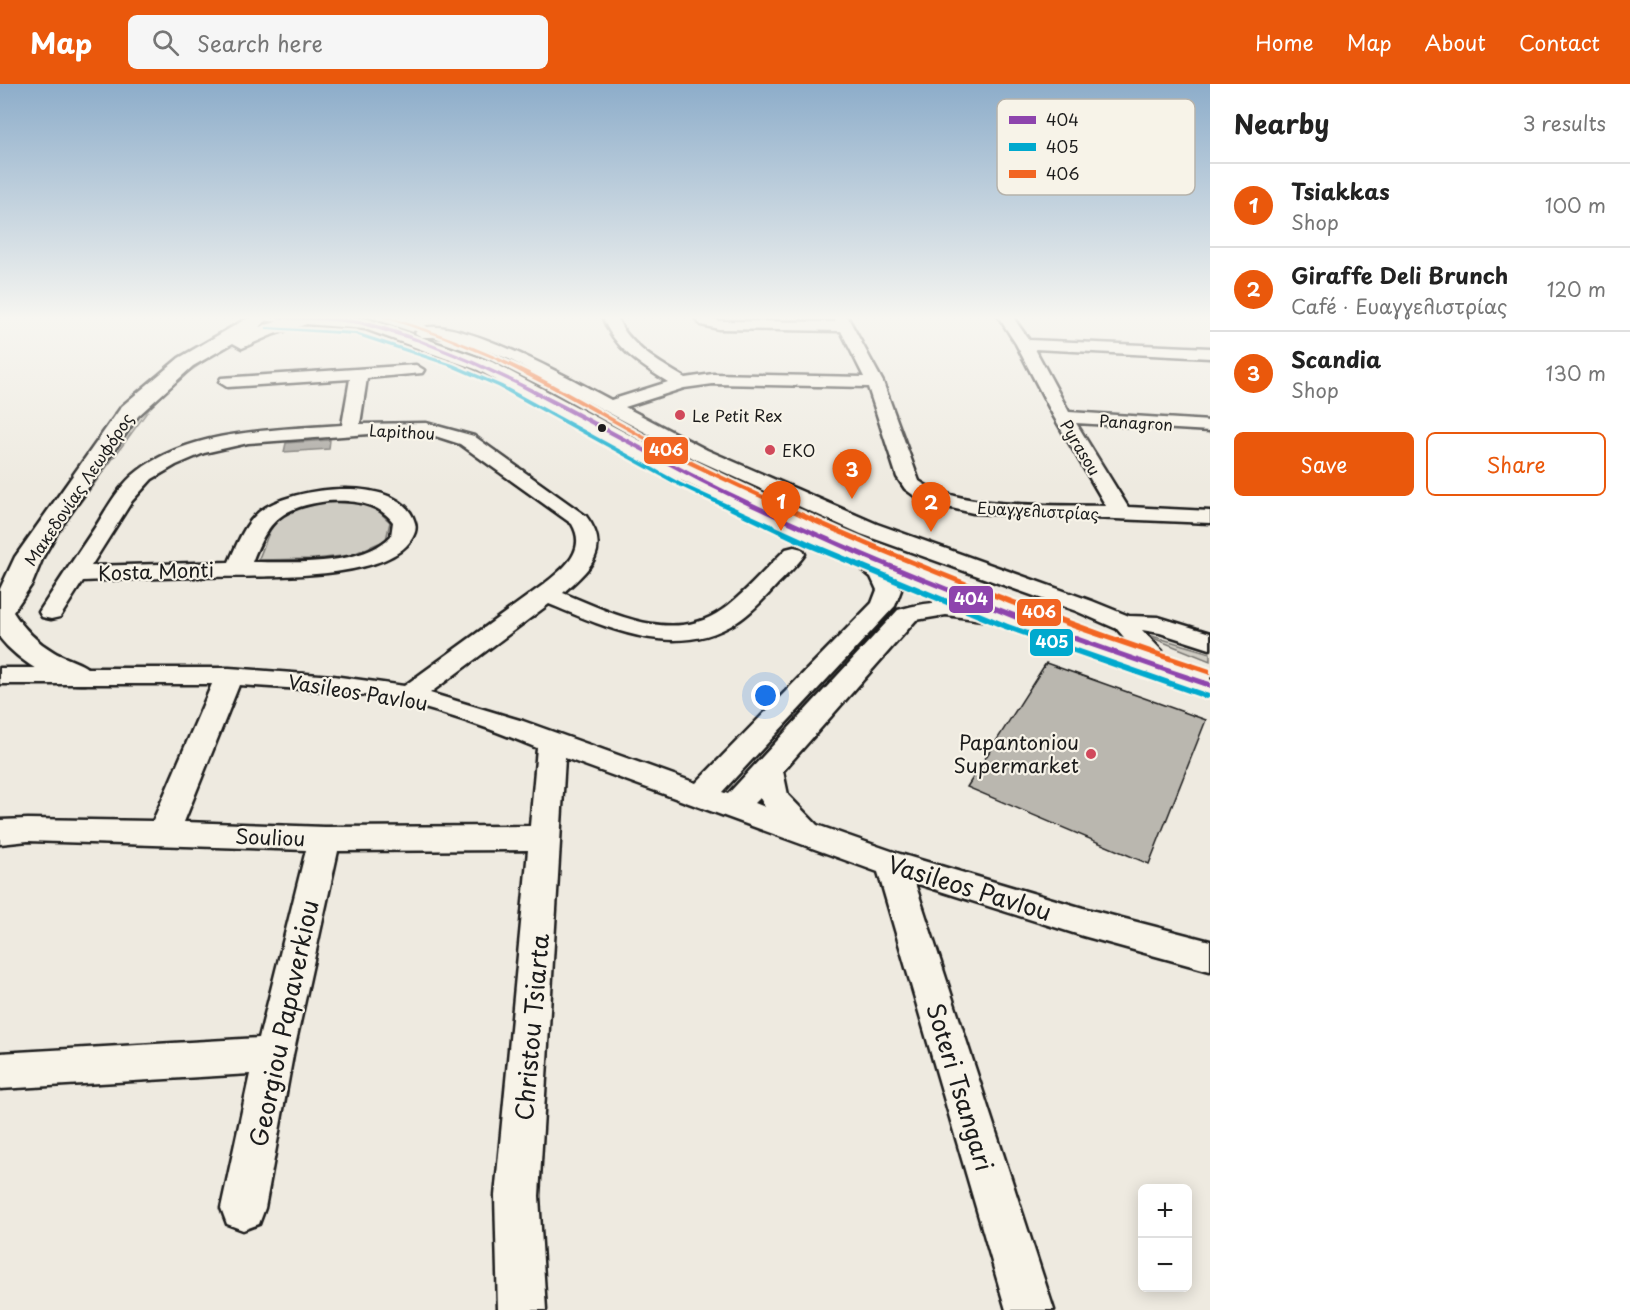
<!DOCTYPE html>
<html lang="en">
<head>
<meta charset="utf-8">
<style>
	body { margin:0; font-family:"Playpen Sans",sans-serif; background:#f6f6f6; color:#222 }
	.controls { position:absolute; right:18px; bottom:18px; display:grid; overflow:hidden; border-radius:9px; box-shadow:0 3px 15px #0003 }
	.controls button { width:54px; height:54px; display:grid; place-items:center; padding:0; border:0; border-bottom:2px solid #e0e0e0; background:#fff; color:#222; font:30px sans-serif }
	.you { position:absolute; left:766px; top:612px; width:21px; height:21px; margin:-15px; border:4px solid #fff; border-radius:50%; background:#1a73e8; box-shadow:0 0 0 9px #1a73e833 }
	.badge { display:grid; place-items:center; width:39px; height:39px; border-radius:50%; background:#ea580c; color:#fff; font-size:20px; font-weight:700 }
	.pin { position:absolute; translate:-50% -50px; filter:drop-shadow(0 2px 3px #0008) }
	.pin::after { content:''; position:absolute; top:32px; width:21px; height:18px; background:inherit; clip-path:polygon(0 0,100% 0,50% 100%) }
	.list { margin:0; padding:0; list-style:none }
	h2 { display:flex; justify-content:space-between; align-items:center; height:78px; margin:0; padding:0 24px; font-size:26px }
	h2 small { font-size:20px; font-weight:400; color:#767676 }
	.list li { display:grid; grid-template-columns:39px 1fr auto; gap:18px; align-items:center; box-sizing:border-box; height:84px; padding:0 24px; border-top:2px solid #e0e0e0 }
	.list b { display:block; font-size:22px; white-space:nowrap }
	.list p { margin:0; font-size:20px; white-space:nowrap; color:#767676 }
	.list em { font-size:20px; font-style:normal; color:#767676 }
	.actions { display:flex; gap:12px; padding:18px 24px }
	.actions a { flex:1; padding:14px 0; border:2px solid #ea580c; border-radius:9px; text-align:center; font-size:21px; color:#ea580c }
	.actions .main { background:#ea580c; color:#fff }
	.icon { flex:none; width:33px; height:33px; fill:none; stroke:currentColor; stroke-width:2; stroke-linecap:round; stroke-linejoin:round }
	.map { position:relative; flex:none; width:1210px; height:1226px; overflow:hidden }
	header { display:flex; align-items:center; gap:36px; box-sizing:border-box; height:84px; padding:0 30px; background:#ea580c; color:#fff }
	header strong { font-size:28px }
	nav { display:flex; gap:33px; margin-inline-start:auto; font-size:21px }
	.search { width:420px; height:54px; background:#f6f6f6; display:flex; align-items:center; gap:15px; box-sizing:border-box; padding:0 21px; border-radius:9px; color:#767676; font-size:22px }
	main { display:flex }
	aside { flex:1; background:#fff }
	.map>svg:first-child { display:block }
	.green { fill:#cfccc3; stroke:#767470; stroke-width:1.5 }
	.water { fill:#a6a39d; stroke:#6f6d69; stroke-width:1.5 }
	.building { fill:#bab7af; stroke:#1c1c1c; stroke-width:1.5 }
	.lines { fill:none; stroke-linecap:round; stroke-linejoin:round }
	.minor-casing { stroke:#1c1c1c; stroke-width:5 }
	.secondary-casing { stroke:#1c1c1c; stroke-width:5 }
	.primary-casing { stroke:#1c1c1c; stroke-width:5 }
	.minor { fill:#f7f3e8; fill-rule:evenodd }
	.secondary { fill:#f7f3e8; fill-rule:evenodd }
	.primary { fill:#f7f3e8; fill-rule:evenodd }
	.bus-1-casing { stroke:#f7f3e8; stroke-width:5 }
	.bus-2-casing { stroke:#f7f3e8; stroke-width:5 }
	.bus-3-casing { stroke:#f7f3e8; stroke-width:5 }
	.bus-1 { fill:#8e44ad; fill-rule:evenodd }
	.bus-2 { fill:#00a9ce; fill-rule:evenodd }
	.bus-3 { fill:#f26522; fill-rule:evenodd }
	.poi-dot { fill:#d1495b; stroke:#f7f3e8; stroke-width:2 }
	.bus-dot { fill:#1c1c1c; stroke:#f7f3e8; stroke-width:2 }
	.labels { text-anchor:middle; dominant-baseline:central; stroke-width:4.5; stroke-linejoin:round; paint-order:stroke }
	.far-poi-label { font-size:16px; fill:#1c1c1c; stroke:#f7f3e8; text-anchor:start }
	.far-street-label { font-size:16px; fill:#1c1c1c; stroke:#f7f3e8 }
	.street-label { font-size:20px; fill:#1c1c1c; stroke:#f7f3e8 }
	.poi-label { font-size:20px; fill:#1c1c1c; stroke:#f7f3e8; text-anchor:end }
	.near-street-label { font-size:24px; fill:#1c1c1c; stroke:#f7f3e8 }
	.key { fill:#f7f3e8; stroke:#b5b2ab; stroke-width:1.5 }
	.key-label { font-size:16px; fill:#1c1c1c }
	.line-badge { stroke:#f7f3e8; stroke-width:2 }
	.badge-label { font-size:16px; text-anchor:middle; font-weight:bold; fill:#fff }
</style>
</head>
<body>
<header>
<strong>Map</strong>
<div class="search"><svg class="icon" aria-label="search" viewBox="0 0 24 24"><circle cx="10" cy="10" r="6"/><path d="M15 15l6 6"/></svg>Search here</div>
<nav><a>Home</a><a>Map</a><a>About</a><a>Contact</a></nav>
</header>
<main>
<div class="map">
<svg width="1210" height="1226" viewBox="0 0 1210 1226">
	<rect width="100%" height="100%" fill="#eeeae0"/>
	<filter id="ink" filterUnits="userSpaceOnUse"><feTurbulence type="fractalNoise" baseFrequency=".0167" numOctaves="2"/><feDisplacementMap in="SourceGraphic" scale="12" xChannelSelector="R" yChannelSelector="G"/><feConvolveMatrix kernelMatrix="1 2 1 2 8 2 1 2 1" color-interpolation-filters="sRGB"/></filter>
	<g filter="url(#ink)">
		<!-- green -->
		<g class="green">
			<polygon points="207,269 215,270 182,293 150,324 42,471 140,324"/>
			<path d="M 354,417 L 375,424 L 390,438 L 386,456 L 351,471 L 315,475 L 258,476 C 263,466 266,454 271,445 C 288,417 326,419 354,417 Z"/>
			<polygon points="1148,552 1152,552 1210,569 1210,577"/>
		</g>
		<!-- water -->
		<polygon class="water" points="330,356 329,365 284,368 286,359"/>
		<!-- building -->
		<polygon class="building" points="1046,579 1206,636 1149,780 967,703"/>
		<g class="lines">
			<defs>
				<g id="minor">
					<path d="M 602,232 L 616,232 C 629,262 657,277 685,294 L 713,290 L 864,293 L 841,247 L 719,245 L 701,241 L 693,232 L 708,232 L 719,237 L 836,238 L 833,232 L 847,232 L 883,298 L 919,397 C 960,426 1055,420 1106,422 L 1054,333 L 1016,260 L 998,232 L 1012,232 L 1029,256 L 1210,264 L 1210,274 L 1035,265 L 1069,328 L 1210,337 L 1210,347 L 1076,339 L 1128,423 L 1210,427 L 1210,439 L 973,429 L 930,419 L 916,413 L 905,405 L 897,393 L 868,303 L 713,300 L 684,304 L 625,323 L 707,366 L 877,440 L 1092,517 L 1129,532 L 1158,533 L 1210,549 L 1210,565 L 1160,549 L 1142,546 L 1162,567 L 1158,572 L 1149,575 L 1140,572 L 1117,545 L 1076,527 L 861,450 L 785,416 L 693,374 L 509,275 L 460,256 L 448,253 L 422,253 L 415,249 C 440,220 582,301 611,316 L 668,298 C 640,281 614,264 602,232 Z"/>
					<path d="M 416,281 L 424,286 L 422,289 L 367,294 L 360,340 L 426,339 L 474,352 L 586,432 C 612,466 590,485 563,509 C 612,529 672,561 722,526 C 746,509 765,485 786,465 L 794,463 L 802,465 L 805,470 C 797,482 784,493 774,504 C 763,516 751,529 737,538 C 676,577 608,544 549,520 L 430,609 L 523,637 L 696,699 L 872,519 L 877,506 L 871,493 L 840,467 L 843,462 C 867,456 893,485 901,506 L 895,522 L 722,708 L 728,710 L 898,526 C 939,513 979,518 1020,528 L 1023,533 L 1020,538 L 1011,540 L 946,531 L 916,536 L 783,687 L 788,711 L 817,741 L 900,770 L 1083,824 L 1210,857 L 1210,887 L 1083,852 L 915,799 L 1054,1226 L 1006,1226 L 878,788 L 565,674 L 539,1112 L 546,1226 L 498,1226 L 495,1112 L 528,766 L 338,767 L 293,971 L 265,1124 L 259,1140 L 243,1146 L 227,1140 L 221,1124 L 250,990 L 0,1005 L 0,969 L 259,954 L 306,766 L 28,757 L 0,760 L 0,736 L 28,735 L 153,737 L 212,600 L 0,600 L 0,584 L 229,584 L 333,592 L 404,602 L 543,501 C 563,485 588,467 572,440 L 460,360 L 426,349 L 396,348 L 248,359 L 204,369 L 176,381 L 152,395 L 132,417 L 91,482 L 229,478 C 237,460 244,441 259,428 C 291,402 402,389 415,439 C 417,446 414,451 411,456 C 381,500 251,491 201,493 C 162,494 122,495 83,497 L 60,533 L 51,535 L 42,533 L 39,528 C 58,499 75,473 94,445 C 107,425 119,401 138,387 C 192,345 277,346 342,341 L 350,295 L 227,303 L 219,298 L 221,294 ZM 328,417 C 351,416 378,418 393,438 L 391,452 C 362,483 292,478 252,478 C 268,436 282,423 328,417 ZM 239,601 C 294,605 353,606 407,619 C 451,631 495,646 537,664 L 530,742 L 325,743 L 184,738 ZM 760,714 L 765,723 L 755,719 Z"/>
				</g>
				<path id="secondary" d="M 251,232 L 270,232 L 259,243 L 296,232 L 311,232 L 313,235 L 310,239 L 274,250 L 242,264 L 233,259 L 193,282 L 138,332 L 58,447 L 43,473 L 32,500 L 13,528 C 24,545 37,558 54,568 C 67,576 87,579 95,592 L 90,599 C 61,606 17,576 0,554 L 0,505 L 15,473 L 122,322 L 179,274 Z"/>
				<polygon id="primary" points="261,232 342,232 368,235 492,278 690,383 859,459 1056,539 1210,590 1210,611 1034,551 839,471 674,393 478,286 365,245 270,237 264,236"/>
			</defs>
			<!-- minor casing -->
			<use href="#minor" class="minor-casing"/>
			<!-- secondary casing -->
			<use href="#secondary" class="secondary-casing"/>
			<!-- primary casing -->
			<use href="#primary" class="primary-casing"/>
			<!-- minor -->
			<use href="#minor" class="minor"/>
			<!-- secondary -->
			<use href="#secondary" class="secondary"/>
			<!-- primary -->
			<use href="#primary" class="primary"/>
			<defs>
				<path id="bus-1" d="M 268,232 C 297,232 331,232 360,237 C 391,243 422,256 452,268 C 556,310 651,372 753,419 C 902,488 1054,547 1210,598 L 1210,604 L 1031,542 L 859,472 L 747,421 L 700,398 L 515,300 L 468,278 L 419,258 L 359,240 L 334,237 L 283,235 L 270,233 Z"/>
				<polygon id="bus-2" points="266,243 356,248 453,280 502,301 681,399 811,458 1008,540 1209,610 1210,613 1206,615 1203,614 1002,544 805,462 677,401 498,303 449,282 355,251 268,245 266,245"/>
				<path id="bus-3" d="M 379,232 L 385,232 C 436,247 485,266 533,290 C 588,318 640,352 696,379 C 862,460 1034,527 1210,585 L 1210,591 L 1075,545 L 1009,520 L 880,468 L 816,440 L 690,381 L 553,305 L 492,274 L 444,254 Z"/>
			</defs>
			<!-- bus-1 casing -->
			<use href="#bus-1" class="bus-1-casing"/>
			<!-- bus-2 casing -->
			<use href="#bus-2" class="bus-2-casing"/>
			<!-- bus-3 casing -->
			<use href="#bus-3" class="bus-3-casing"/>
			<!-- bus-1 -->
			<use href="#bus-1" class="bus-1"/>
			<!-- bus-2 -->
			<use href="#bus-2" class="bus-2"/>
			<!-- bus-3 -->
			<use href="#bus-3" class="bus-3"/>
		</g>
	</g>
	<!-- sky -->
	<linearGradient id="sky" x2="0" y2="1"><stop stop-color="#8dadca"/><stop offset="0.58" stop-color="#f7f6f1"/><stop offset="1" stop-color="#f7f6f1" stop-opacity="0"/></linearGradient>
	<rect width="1210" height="403" fill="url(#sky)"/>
	<!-- markers -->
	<g class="poi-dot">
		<circle cx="680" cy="331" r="6"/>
		<circle cx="770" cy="366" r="6"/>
		<circle cx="1091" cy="670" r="6"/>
	</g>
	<circle class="bus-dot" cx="602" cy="344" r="5"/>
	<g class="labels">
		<!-- far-poi labels -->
		<g class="far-poi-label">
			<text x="692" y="331">Le Petit Rex</text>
			<text x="782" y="366">EKO</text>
		</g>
		<!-- far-street labels -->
		<g class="far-street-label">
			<text transform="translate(1136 338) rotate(3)">Panagron</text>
			<text transform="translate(402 347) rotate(3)">Lapithou</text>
			<text transform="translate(1081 363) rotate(59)">Pyrasou</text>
			<text transform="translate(78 405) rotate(-56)">Μακεδονίας Λεωφόρος</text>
			<text transform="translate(1038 426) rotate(3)">Ευαγγελιστρίας</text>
		</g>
		<!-- street labels -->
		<g class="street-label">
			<text transform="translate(156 487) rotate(-2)">Kosta Monti</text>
			<text transform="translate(358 608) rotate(9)">Vasileos Pavlou</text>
			<text transform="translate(270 753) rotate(2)">Souliou</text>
		</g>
		<!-- poi labels -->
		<g class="poi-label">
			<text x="1079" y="658">Papantoniou<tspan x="1079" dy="23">Supermarket</tspan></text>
		</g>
		<!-- near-street labels -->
		<g class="near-street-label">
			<text transform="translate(970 803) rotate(17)">Vasileos Pavlou</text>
			<text transform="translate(283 939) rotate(-78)">Georgiou Papaverkiou</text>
			<text transform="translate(531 943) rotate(-85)">Christou Tsiarta</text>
			<text transform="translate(961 1003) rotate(73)">Soteri Tsangari</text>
		</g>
	</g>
	<!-- legend -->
	<rect x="997" y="15" width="198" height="96" rx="9" class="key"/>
	<rect x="1009" y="32" width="27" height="8" fill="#8e44ad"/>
	<rect x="1009" y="59" width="27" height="8" fill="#00a9ce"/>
	<rect x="1009" y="86" width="27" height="8" fill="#f26522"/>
	<g class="key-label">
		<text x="1046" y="42">404</text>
		<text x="1046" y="69">405</text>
		<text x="1046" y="96">406</text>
	</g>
	<g class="line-badge">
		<rect x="643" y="352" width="46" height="29" rx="6" fill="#f26522"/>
		<rect x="948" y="501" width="46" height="29" rx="6" fill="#8e44ad"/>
		<rect x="1016" y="514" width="46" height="29" rx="6" fill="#f26522"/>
		<rect x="1029" y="544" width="45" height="29" rx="6" fill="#00a9ce"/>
	</g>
	<g class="badge-label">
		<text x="666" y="372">406</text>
		<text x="971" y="521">404</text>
		<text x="1039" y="534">406</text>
		<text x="1052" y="564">405</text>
	</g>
</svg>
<div class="controls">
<button>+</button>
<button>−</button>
</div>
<div class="you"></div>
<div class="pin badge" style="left:781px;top:447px">1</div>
<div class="pin badge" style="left:931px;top:448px">2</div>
<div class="pin badge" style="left:852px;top:415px">3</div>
</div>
<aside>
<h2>Nearby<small>3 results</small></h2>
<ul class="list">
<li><span class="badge">1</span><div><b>Tsiakkas</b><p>Shop</p></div><em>100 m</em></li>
<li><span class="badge">2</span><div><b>Giraffe Deli Brunch</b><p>Café · Ευαγγελιστρίας</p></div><em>120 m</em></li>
<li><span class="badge">3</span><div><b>Scandia</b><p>Shop</p></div><em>130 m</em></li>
</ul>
<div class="actions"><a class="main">Save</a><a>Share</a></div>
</aside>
</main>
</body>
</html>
